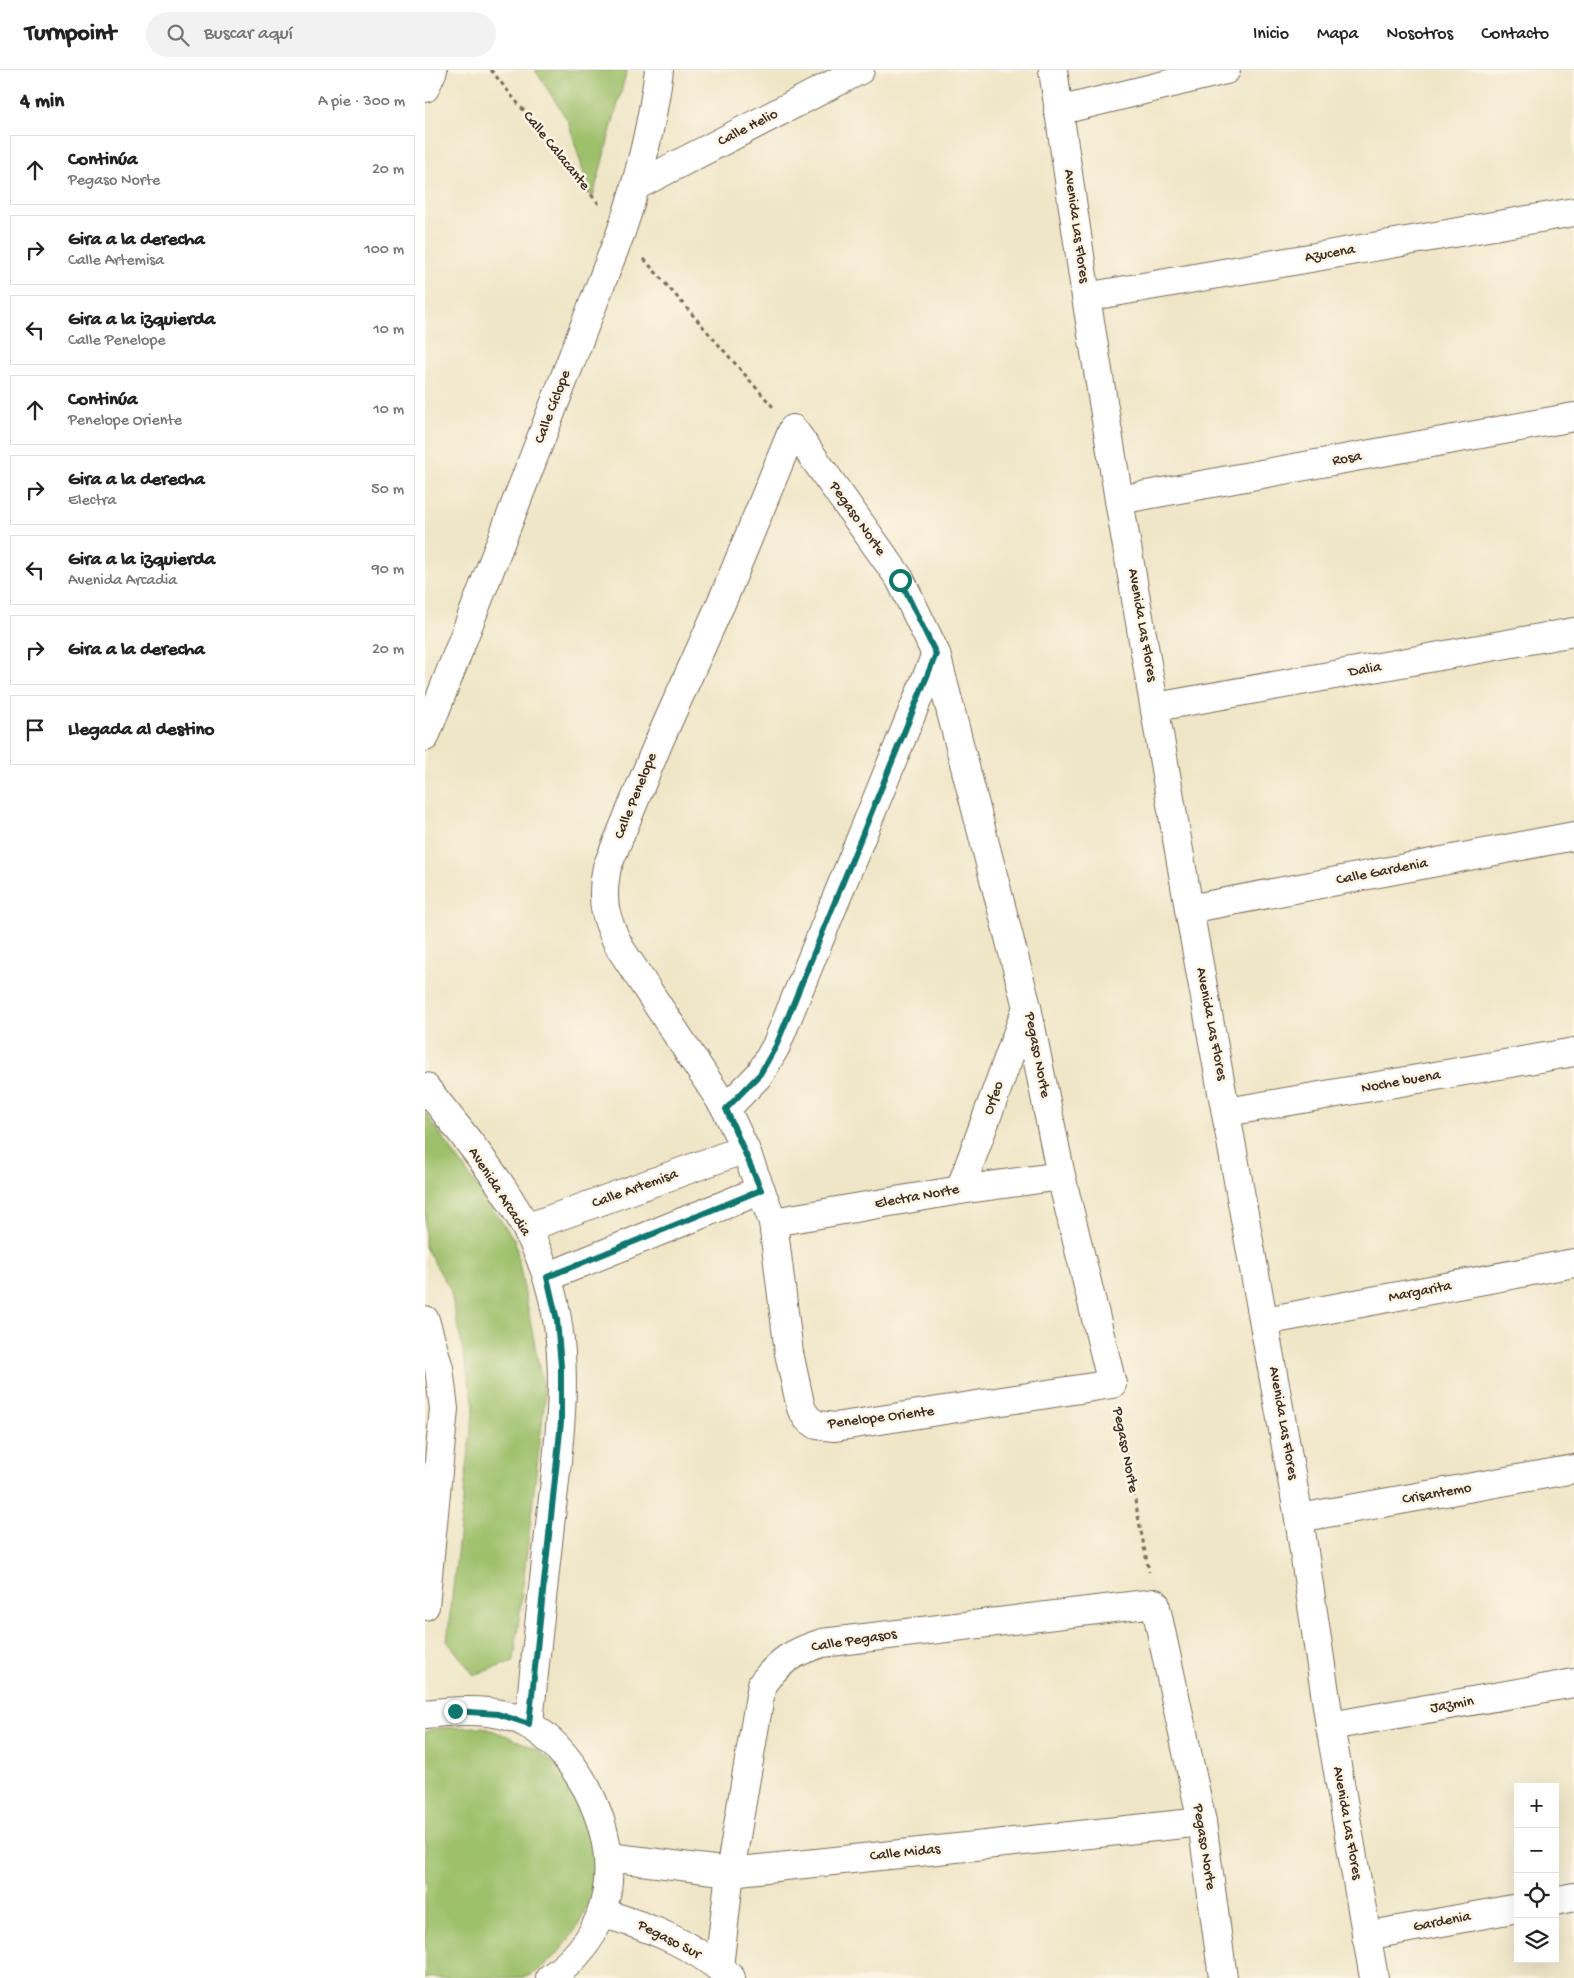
<!DOCTYPE html>
<html lang="es">
<head>
<meta charset="utf-8">
<style>
	body { margin:0; font-family:"Gochi Hand",sans-serif; background:#f2f2f2; color:#222 }
	.controls { position:absolute; right:15px; bottom:15px; display:grid; overflow:hidden; border-radius:0px; box-shadow:0 5px 20px #0002 }
	.controls button { width:45px; height:45px; display:grid; place-items:center; padding:0; border:0; border-bottom:1px solid #e0e0e0; background:#fff; color:#222; font:25px sans-serif }
	.stop { position:absolute; width:15px; height:15px; margin:-11px; border:4px solid #0f766e; border-radius:50%; background:#fff }
	.stop.end { background:#0f766e; border-color:#fff; box-shadow:0 1px 5px #0008 }
	.list { margin:0; padding:0; list-style:none }
	h2 { display:flex; justify-content:space-between; align-items:center; height:65px; margin:0; padding:0 20px; font-size:21px }
	h2 small { font-size:16px; font-weight:400; color:#767676 }
	.list li { display:grid; grid-template-columns:32px 1fr auto; gap:15px; align-items:center; box-sizing:border-box; height:70px; margin:0 10px 10px; padding:0 10px; border:1px solid #e0e0e0; border-radius:0px }
	.list b { display:block; font-size:19px; white-space:nowrap }
	.list p { margin:0; font-size:16px; white-space:nowrap; color:#767676 }
	.list em { font-size:16px; font-style:normal; color:#767676 }
	.icon { flex:none; width:28px; height:28px; fill:none; stroke:currentColor; stroke-width:2; stroke-linecap:round; stroke-linejoin:round }
	.map { position:relative; flex:none; width:1149px; height:1908px; overflow:hidden }
	header { display:flex; align-items:center; gap:30px; box-sizing:border-box; height:70px; padding:0 25px; background:#fff; border-bottom:1px solid #e0e0e0 }
	header strong { font-size:24px }
	nav { display:flex; gap:28px; margin-inline-start:auto; font-size:18px }
	.search { width:350px; height:45px; background:#f2f2f2; display:flex; align-items:center; gap:12px; box-sizing:border-box; padding:0 18px; border-radius:28px; color:#767676; font-size:19px }
	main { display:flex }
	aside { flex:1; background:#fff }
	.map>svg:first-child { display:block }
	.green { fill:#9dc06b; stroke:#6c7544 }
	.lines { fill:none; stroke-linecap:round; stroke-linejoin:round }
	.minor-casing { stroke:#7a6c5a; stroke-width:30 }
	.tertiary-casing { stroke:#7a6c5a; stroke-width:30 }
	.path { stroke:#7a6c5a; stroke-width:3; stroke-dasharray:4 4; stroke-linecap:butt }
	.minor { stroke:#fff; stroke-width:28 }
	.tertiary { stroke:#fff; stroke-width:28 }
	.route { stroke:#0f766e; stroke-width:6 }
	.labels { text-anchor:middle; dominant-baseline:central; stroke-width:5; stroke-linejoin:round; paint-order:stroke }
	.street-label { font-size:15px; fill:#3b2a1e; stroke:#fcf5e5 }
</style>
</head>
<body>
<header>
<strong>Turnpoint</strong>
<div class="search"><svg class="icon" aria-label="search" viewBox="0 0 24 24"><circle cx="10" cy="10" r="6"/><path d="M15 15l6 6"/></svg>Buscar aquí</div>
<nav><a>Inicio</a><a>Mapa</a><a>Nosotros</a><a>Contacto</a></nav>
</header>
<main>
<aside>
<h2>4 min<small>A pie · 300 m</small></h2>
<ul class="list">
<li><svg class="icon" aria-label="ahead" viewBox="0 0 24 24"><path d="M12 20V5M6 11l6-6 6 6"/></svg><div><b>Continúa</b><p>Pegaso Norte</p></div><em>20 m</em></li>
<li><svg class="icon" aria-label="right" viewBox="0 0 24 24"><path d="M7 20v-9h11M14 6l5 5-5 5"/></svg><div><b>Gira a la derecha</b><p>Calle Artemisa</p></div><em>100 m</em></li>
<li><svg class="icon" aria-label="left" viewBox="0 0 24 24"><path d="M17 20v-9H6M10 6l-5 5 5 5"/></svg><div><b>Gira a la izquierda</b><p>Calle Penelope</p></div><em>10 m</em></li>
<li><svg class="icon" aria-label="ahead" viewBox="0 0 24 24"><path d="M12 20V5M6 11l6-6 6 6"/></svg><div><b>Continúa</b><p>Penelope Oriente</p></div><em>10 m</em></li>
<li><svg class="icon" aria-label="right" viewBox="0 0 24 24"><path d="M7 20v-9h11M14 6l5 5-5 5"/></svg><div><b>Gira a la derecha</b><p>Electra</p></div><em>50 m</em></li>
<li><svg class="icon" aria-label="left" viewBox="0 0 24 24"><path d="M17 20v-9H6M10 6l-5 5 5 5"/></svg><div><b>Gira a la izquierda</b><p>Avenida Arcadia</p></div><em>90 m</em></li>
<li><svg class="icon" aria-label="right" viewBox="0 0 24 24"><path d="M7 20v-9h11M14 6l5 5-5 5"/></svg><div><b>Gira a la derecha</b></div><em>20 m</em></li>
<li><svg class="icon" aria-label="arrive" viewBox="0 0 24 24"><path d="M6 21V4h12l-3 4 3 4H6"/></svg><div><b>Llegada al destino</b></div></li>
</ul>
</aside>
<div class="map">
<svg width="1149" height="1908" viewBox="0 0 1149 1908">
	<rect width="100%" height="100%" fill="#fcf5e5"/>
	<filter id="ink" filterUnits="userSpaceOnUse"><feTurbulence type="fractalNoise" baseFrequency=".02" numOctaves="2"/><feDisplacementMap in="SourceGraphic" scale="10" xChannelSelector="R" yChannelSelector="G"/><feConvolveMatrix kernelMatrix="1 2 1 2 8 2 1 2 1" color-interpolation-filters="sRGB"/></filter>
	<filter id="wash" filterUnits="userSpaceOnUse"><feTurbulence type="fractalNoise" baseFrequency=".0096" numOctaves="4" result="noise"/><feDisplacementMap in="SourceGraphic" scale="20" xChannelSelector="R" yChannelSelector="G"/><feGaussianBlur stdDeviation="1.12" result="paint"/><feColorMatrix in="noise" values="0 0 0 0 0 0 0 0 0 0 0 0 0 0 0 0 0 1.4 0 .05"/><feComposite in="paint" operator="in"/></filter>
	<g filter="url(#wash)">
		<rect width="100%" height="100%" fill="#efe6c8"/>
		<!-- green -->
		<g class="green">
			<polygon points="110,0 202,0 167,130 143,51"/>
			<polygon points="0,1042 90,1171 120,1328 89,1591 49,1605 22,1571 49,1335 25,1219 0,1177"/>
			<path d="M 58,1657 C 87,1668 119,1678 139,1704 C 180,1757 181,1827 137,1878 C 126,1890 117,1900 102,1907 C 91,1908 17,1908 0,1908 L 0,1662 L 11,1658 Z"/>
		</g>
	</g>
	<g filter="url(#ink)">
		<g class="lines">
			<defs>
				<g id="minor">
					<polyline points="628,0 661,227 694,430 764,839 874,1448 905,1656 949,1908"/>
					<polyline points="0,18 8,0"/>
					<polyline points="633,41 801,0"/>
					<polyline points="211,116 435,0"/>
					<polyline points="661,227 1149,142"/>
					<path d="M 368,359 L 475,509 L 511,584 L 602,937 L 636,1106 L 687,1314 L 410,1357 L 392,1355 L 382,1348 L 376,1338 L 364,1283 L 348,1152 L 320,1079 L 301,1039 L 195,878 C 180,848 175,832 182,797 L 235,669 L 301,522 Z"/>
					<polyline points="694,430 1149,347"/>
					<polyline points="731,637 1149,562"/>
					<path d="M 0,667 L 196,162 C 214,109 227,55 234,0"/>
					<polyline points="764,839 1149,766"/>
					<polyline points="301,1039 335,1004 351,976 511,584"/>
					<polyline points="802,1042 1149,982"/>
					<polyline points="535,1120 602,937"/>
					<polyline points="348,1152 535,1120 636,1106"/>
					<polyline points="101,1158 320,1079"/>
					<polyline points="122,1207 336,1120"/>
					<polyline points="840,1251 1149,1193"/>
					<polyline points="874,1448 1149,1399"/>
					<polyline points="905,1656 1149,1613"/>
					<polyline points="184,1787 305,1802 777,1752"/>
					<polyline points="1130,1831 1149,1827"/>
					<path d="M 177,1843 C 224,1857 269,1874 306,1908"/>
					<polyline points="941,1866 1093,1838"/>
					<path d="M 294,1897 L 305,1802 L 337,1614 C 355,1590 369,1582 397,1573 L 730,1533 L 777,1752 L 798,1908"/>
				</g>
				<g id="tertiary">
					<path d="M 0,1017 C 46,1074 100,1137 122,1207 C 148,1287 134,1373 125,1455 C 118,1521 110,1588 104,1654"/>
					<polyline points="0,1250 14,1298 19,1339 0,1536"/>
					<path d="M 0,1644 C 33,1640 75,1637 104,1655 C 129,1669 148,1694 162,1719 C 197,1788 192,1861 125,1908"/>
				</g>
			</defs>
			<!-- minor casing -->
			<use href="#minor" class="minor-casing"/>
			<!-- tertiary casing -->
			<use href="#tertiary" class="tertiary-casing"/>
			<!-- path -->
			<g class="path">
				<polyline points="66,0 174,134"/>
				<polyline points="219,189 348,337"/>
				<polyline points="693,1344 724,1502"/>
			</g>
			<!-- minor -->
			<use href="#minor" class="minor"/>
			<!-- tertiary -->
			<use href="#tertiary" class="tertiary"/>
		</g>
	</g>
	<g class="lines" filter="url(#ink)">
		<!-- route -->
		<polyline class="route" points="30,1641 73,1644 104,1654 136,1352 136,1296 132,1250 122,1207 336,1120 301,1039 335,1004 351,976 511,584 475,510"/>
	</g>
	<g class="labels">
		<!-- street labels -->
		<g class="street-label">
			<text transform="translate(323 58) rotate(-27)">Calle Helio</text>
			<text transform="translate(131 81) rotate(51)">Calle Calacante</text>
			<text transform="translate(651 156) rotate(82)">Avenida Las Flores</text>
			<text transform="translate(905 184) rotate(-10)">Azucena</text>
			<text transform="translate(128 337) rotate(-69)">Calle Cíclope</text>
			<text transform="translate(922 389) rotate(-10)">Rosa</text>
			<text transform="translate(432 449) rotate(55)">Pegaso Norte</text>
			<text transform="translate(717 555) rotate(80)">Avenida Las Flores</text>
			<text transform="translate(940 600) rotate(-10)">Dalia</text>
			<text transform="translate(211 726) rotate(-68)">Calle Penelope</text>
			<text transform="translate(957 802) rotate(-11)">Calle Gardenia</text>
			<text transform="translate(786 954) rotate(79)">Avenida Las Flores</text>
			<text transform="translate(612 985) rotate(79)">Pegaso Norte</text>
			<text transform="translate(976 1012) rotate(-10)">Noche buena</text>
			<text transform="translate(569 1028) rotate(-70)">Orfeo</text>
			<text transform="translate(210 1119) rotate(-20)">Calle Artemisa</text>
			<text transform="translate(74 1122) rotate(57)">Avenida Arcadia</text>
			<text transform="translate(492 1127) rotate(-10)">Electra Norte</text>
			<text transform="translate(995 1222) rotate(-11)">Margarita</text>
			<text transform="translate(456 1348) rotate(-7)">Penelope Oriente</text>
			<text transform="translate(858 1353) rotate(80)">Avenida Las Flores</text>
			<text transform="translate(700 1380) rotate(79)">Pegaso Norte</text>
			<text transform="translate(1012 1424) rotate(-10)">Crisantemo</text>
			<text transform="translate(429 1571) rotate(-9)">Calle Pegasos</text>
			<text transform="translate(1027 1635) rotate(-10)">Jazmin</text>
			<text transform="translate(922 1753) rotate(80)">Avenida Las Flores</text>
			<text transform="translate(779 1777) rotate(81)">Pegaso Norte</text>
			<text transform="translate(480 1783) rotate(-6)">Calle Midas</text>
			<text transform="translate(1017 1852) rotate(-11)">Gardenia</text>
			<text transform="translate(244 1870) rotate(27)">Pegaso Sur</text>
		</g>
	</g>
</svg>
<div class="controls">
<button>+</button>
<button>−</button>
<button><svg class="icon" aria-label="locate" viewBox="0 0 24 24"><circle cx="12" cy="12" r="6"/><path d="M12 2v4M12 18v4M2 12h4M18 12h4"/></svg></button>
<button><svg class="icon" aria-label="layers" viewBox="0 0 24 24"><path d="M12 4l9 5-9 5-9-5zM3 14l9 5 9-5"/></svg></button>
</div>
<div class="stop" style="left:475px;top:510px"></div>
<div class="stop end" style="left:30px;top:1641px"></div>
</div>
</main>
</body>
</html>
